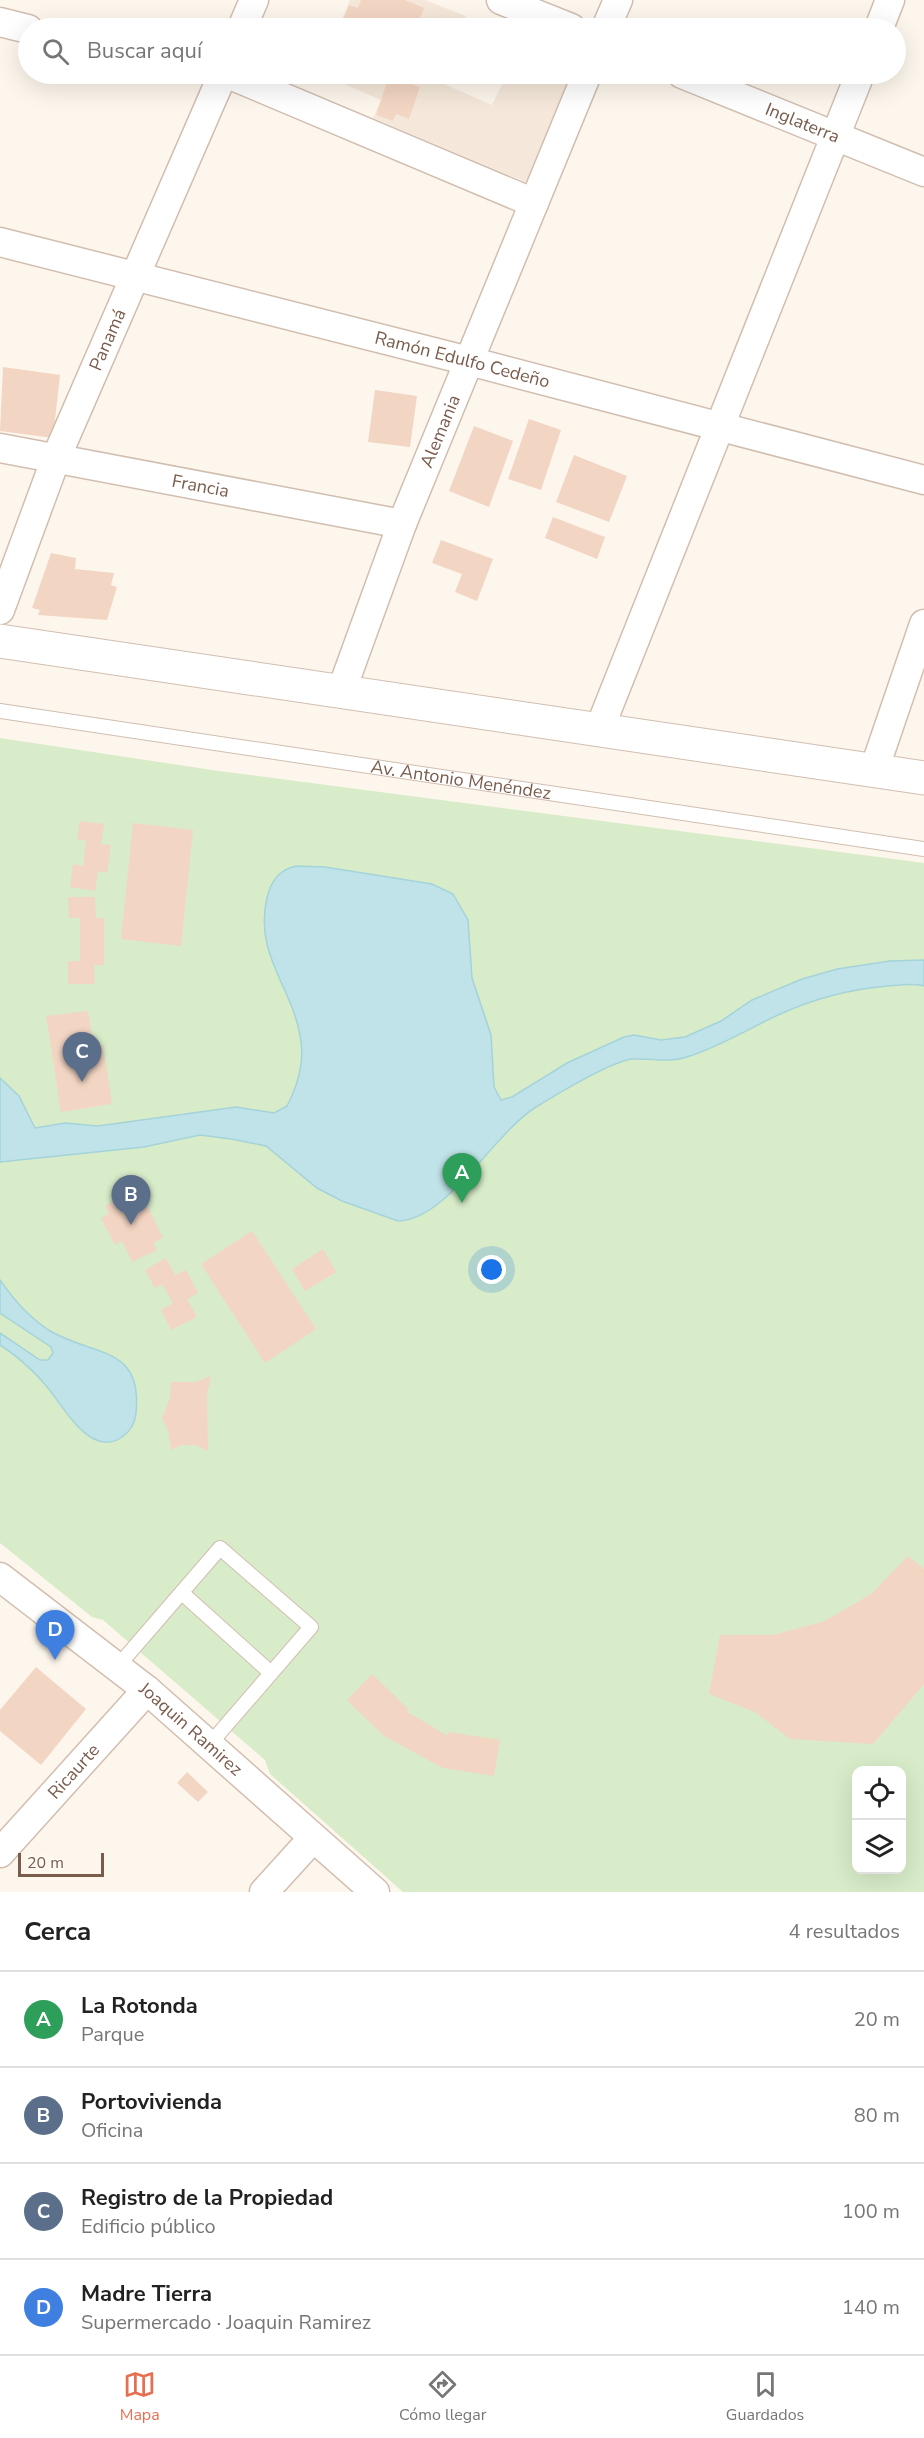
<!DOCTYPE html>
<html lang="es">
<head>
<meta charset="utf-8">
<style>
	body { margin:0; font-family:"Nunito Sans",sans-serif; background:#f2f2f2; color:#222 }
	.controls { position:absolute; right:18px; bottom:18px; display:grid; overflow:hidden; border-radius:12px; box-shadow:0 6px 24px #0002 }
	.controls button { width:54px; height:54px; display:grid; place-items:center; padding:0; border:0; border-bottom:2px solid #e0e0e0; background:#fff; color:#222; font:30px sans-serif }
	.scale { position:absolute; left:18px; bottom:15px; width:86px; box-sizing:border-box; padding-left:6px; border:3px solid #7a5c4d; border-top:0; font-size:16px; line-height:21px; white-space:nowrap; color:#7a5c4d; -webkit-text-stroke:4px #fffaf3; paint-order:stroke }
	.you { position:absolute; left:492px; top:1270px; width:21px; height:21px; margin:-15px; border:4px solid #fff; border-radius:50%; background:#1a73e8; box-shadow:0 0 0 9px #1a73e833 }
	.badge { display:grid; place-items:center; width:39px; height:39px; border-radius:50%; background:#e76f51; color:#fff; font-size:20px; font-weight:700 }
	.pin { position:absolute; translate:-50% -50px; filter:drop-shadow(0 2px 3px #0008) }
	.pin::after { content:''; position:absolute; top:32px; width:21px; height:18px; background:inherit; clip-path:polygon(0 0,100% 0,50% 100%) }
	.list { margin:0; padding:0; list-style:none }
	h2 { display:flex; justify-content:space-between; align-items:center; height:78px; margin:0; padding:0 24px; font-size:26px }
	h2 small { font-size:20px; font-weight:400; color:#767676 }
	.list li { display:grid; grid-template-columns:39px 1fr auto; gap:18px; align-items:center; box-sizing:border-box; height:96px; padding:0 24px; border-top:2px solid #e0e0e0 }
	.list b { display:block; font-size:22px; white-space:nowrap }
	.list p { margin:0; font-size:20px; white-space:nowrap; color:#767676 }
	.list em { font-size:20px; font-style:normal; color:#767676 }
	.icon { flex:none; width:33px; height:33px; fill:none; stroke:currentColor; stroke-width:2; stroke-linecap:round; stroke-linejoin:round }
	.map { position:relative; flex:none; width:924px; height:1892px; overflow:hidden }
	.search { position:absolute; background:#fff; box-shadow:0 6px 24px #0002; left:18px; right:18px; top:18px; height:66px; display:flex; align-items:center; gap:15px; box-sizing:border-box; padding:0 21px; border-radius:33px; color:#767676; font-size:22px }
	.sheet { height:462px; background:#fff }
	nav { display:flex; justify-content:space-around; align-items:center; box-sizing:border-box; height:84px; border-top:2px solid #e0e0e0; background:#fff; font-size:16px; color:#767676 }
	nav a { display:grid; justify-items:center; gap:3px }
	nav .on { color:#e76f51 }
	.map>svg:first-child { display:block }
	.residential { fill:#f5e8da }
	.green { fill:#d8ecc9; fill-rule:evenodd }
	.water { fill:#bfe3e8; stroke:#a5d3da; stroke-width:1.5 }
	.building { fill:#f3d5c3 }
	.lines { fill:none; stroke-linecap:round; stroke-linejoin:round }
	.service-casing { stroke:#d1beb0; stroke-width:16 }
	.minor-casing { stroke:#d1beb0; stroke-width:31 }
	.tertiary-casing { stroke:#d1beb0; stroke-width:35 }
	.service { stroke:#fff; stroke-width:14 }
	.minor { stroke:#fff; stroke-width:28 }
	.tertiary { stroke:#fff; stroke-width:33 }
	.labels { text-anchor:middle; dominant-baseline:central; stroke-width:4.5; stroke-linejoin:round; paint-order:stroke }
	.street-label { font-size:18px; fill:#7a5c4d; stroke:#fffaf3 }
</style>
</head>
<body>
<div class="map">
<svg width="924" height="1892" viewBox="0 0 924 1892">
	<rect width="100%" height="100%" fill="#fdf6ec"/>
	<!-- residential -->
	<g class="residential">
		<polygon points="350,0 425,0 466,16 461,28 338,28"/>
		<polygon points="321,74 445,74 442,83 492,105 507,74 570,74 528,183 373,118 381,100"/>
	</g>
	<!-- green -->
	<path class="green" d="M 0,738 L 219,771 L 924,863 L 924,1892 L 403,1892 L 270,1774 L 265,1760 L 103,1620 L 92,1617 L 0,1543 ZM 856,1770 L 902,1770 L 902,1870 L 856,1870 Z"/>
	<!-- water -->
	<g class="water">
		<path d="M 296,866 L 325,867 L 432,884 L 453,894 L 468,920 L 472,978 L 491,1035 L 494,1087 L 501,1100 L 512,1097 L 567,1063 L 624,1037 L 634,1035 L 661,1040 L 685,1037 L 721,1021 L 752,1000 L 802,979 L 837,969 L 890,961 L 924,960 L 924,986 C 912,983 900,985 888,986 C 850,989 813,999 778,1015 C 748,1029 719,1047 687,1057 C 670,1063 651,1058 633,1059 C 614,1060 554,1096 536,1107 C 493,1134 447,1220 398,1221 L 342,1201 L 317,1188 L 266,1146 L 231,1139 L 200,1135 L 144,1147 L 0,1162 L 0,1078 L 19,1096 L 35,1128 L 65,1123 L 98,1126 L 236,1107 L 274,1113 L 287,1106 C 298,1085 305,1059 300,1035 C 291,985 254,954 267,898 C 271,881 279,870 296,866 Z"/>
		<path d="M 0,1280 C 14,1300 27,1315 47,1329 C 90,1357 143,1343 136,1413 C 134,1433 114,1449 94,1439 C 75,1429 60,1403 48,1388 C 36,1373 16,1355 0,1345 L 0,1333 L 40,1360 L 48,1360 L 53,1353 L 51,1347 L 0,1313 Z"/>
	</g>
	<!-- building -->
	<g class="building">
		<polygon points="361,0 405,0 424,8 416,28 340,28 349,5 358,8"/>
		<polygon points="389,76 420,87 409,119 396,114 393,121 376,115"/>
		<polygon points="3,367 60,375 53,438 0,431"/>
		<polygon points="375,390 417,396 410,447 368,442"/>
		<polygon points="529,419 561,430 541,490 508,479"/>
		<polygon points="474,426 513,441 489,507 449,491"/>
		<polygon points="574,455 627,476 609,522 556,502"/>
		<polygon points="553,517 605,537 597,559 545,538"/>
		<polygon points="441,540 493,559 477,601 455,592 462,574 432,563"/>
		<polygon points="51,553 76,558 75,569 114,573 111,585 117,587 107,620 38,615 40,610 32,608"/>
		<polygon points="80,821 104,824 101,844 111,845 107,873 98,871 95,891 70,887 73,864 83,866 86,841 77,839"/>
		<polygon points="133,823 193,830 181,946 121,939"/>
		<polygon points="68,897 95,897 96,918 104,918 104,965 94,965 95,984 68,984 68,961 80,961 80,918 69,918"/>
		<polygon points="88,1011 94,1046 103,1045 112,1104 61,1112 46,1016"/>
		<polygon points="128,1194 132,1203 143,1197 163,1238 153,1243 157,1250 132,1262 122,1241 115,1245 101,1218 109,1214 105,1206"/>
		<polygon points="252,1231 316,1329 265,1363 201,1264"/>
		<polygon points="323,1249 336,1272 305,1291 292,1269"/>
		<polygon points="166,1258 175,1275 186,1270 198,1293 187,1299 197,1317 171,1330 161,1310 173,1303 162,1284 155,1288 145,1270"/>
		<polygon points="211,1376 207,1395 208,1451 196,1445 181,1445 171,1450 168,1430 162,1419 170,1398 171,1382 196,1382"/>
		<polygon points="908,1556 924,1569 924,1684 873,1744 790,1739 755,1712 709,1694 720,1635 773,1635 825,1621 871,1594"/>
		<polygon points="36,1667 86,1709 41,1765 0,1731 0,1710"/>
		<polygon points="372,1674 409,1710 407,1712 448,1736 448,1732 500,1740 494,1776 443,1768 384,1736 347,1700"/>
		<polygon points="187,1772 208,1792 198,1802 177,1783"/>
	</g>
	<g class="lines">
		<defs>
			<g id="service">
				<path id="s1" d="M 0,711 L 924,849"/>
				<polyline points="182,1593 271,1673"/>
				<polyline points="118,1666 220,1548 311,1627 209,1745"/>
			</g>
			<g id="minor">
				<polyline points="501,0 571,28"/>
				<polyline points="0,22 28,29"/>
				<polyline points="242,28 254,0"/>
				<polyline points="606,28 618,0"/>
				<polyline points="879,28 890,0"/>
				<polyline points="228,74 534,203"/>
				<path id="s2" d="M 682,74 L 924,172"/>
				<path id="s3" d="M 0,242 L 469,361 L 924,480"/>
				<path id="s4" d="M 0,448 L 402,524"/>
				<path id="s5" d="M 0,610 L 56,458 L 223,74"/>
				<path id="s6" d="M 341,692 L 402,524 L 587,74"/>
				<polyline points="599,730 860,74"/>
				<polyline points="874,770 924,624"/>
				<path id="s7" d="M 0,1577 L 147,1690 L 375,1892"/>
				<path id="s8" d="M 0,1853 L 147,1690"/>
				<polyline points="264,1892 313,1838"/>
			</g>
			<polyline id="tertiary" points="0,641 924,778"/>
		</defs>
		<!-- service casing -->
		<use href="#service" class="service-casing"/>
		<!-- minor casing -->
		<use href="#minor" class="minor-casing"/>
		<!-- tertiary casing -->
		<use href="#tertiary" class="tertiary-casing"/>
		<!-- service -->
		<use href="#service" class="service"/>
		<!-- minor -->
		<use href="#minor" class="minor"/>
		<!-- tertiary -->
		<use href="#tertiary" class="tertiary"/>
	</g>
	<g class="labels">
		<!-- street labels -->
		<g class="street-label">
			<text stroke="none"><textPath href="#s2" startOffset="130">Inglaterra</textPath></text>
			<text stroke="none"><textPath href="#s5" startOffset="291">Panamá</textPath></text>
			<text stroke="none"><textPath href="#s3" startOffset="477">Ramón Edulfo Cedeño</textPath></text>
			<text stroke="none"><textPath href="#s6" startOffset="279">Alemania</textPath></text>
			<text stroke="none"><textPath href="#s4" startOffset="204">Francia</textPath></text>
			<text stroke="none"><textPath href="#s1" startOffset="466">Av. Antonio Menéndez</textPath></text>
			<text stroke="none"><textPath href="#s7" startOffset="244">Joaquin Ramirez</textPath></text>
			<text stroke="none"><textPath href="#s8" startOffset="110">Ricaurte</textPath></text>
		</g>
	</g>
</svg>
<div class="controls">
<button><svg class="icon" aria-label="locate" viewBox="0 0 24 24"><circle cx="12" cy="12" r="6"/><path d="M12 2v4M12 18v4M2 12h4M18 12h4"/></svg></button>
<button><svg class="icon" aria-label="layers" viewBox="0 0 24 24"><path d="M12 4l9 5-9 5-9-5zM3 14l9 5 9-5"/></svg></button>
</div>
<div class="scale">20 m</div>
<div class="you"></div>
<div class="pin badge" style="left:462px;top:1203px;background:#2e9e5b">A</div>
<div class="pin badge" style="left:131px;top:1225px;background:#5c6f8a">B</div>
<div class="pin badge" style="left:82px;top:1082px;background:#5c6f8a">C</div>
<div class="pin badge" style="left:55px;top:1660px;background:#3f7fe0">D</div>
<div class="search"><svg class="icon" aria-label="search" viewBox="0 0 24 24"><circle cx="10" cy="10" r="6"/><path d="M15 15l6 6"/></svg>Buscar aquí</div>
</div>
<section class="sheet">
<h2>Cerca<small>4 resultados</small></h2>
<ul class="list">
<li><span class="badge" style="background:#2e9e5b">A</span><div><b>La Rotonda</b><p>Parque</p></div><em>20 m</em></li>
<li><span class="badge" style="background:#5c6f8a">B</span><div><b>Portovivienda</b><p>Oficina</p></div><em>80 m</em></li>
<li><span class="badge" style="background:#5c6f8a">C</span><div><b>Registro de la Propiedad</b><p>Edificio público</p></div><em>100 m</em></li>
<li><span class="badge" style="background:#3f7fe0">D</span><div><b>Madre Tierra</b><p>Supermercado · Joaquin Ramirez</p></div><em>140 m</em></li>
</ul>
</section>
<nav>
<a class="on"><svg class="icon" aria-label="map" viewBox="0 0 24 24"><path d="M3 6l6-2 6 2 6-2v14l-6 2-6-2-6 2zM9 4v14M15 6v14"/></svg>Mapa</a>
<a><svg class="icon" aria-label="directions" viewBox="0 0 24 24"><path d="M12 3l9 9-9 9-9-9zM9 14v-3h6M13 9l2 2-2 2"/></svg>Cómo llegar</a>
<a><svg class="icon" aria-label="saved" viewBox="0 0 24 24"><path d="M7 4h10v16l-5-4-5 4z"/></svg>Guardados</a>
</nav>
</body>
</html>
